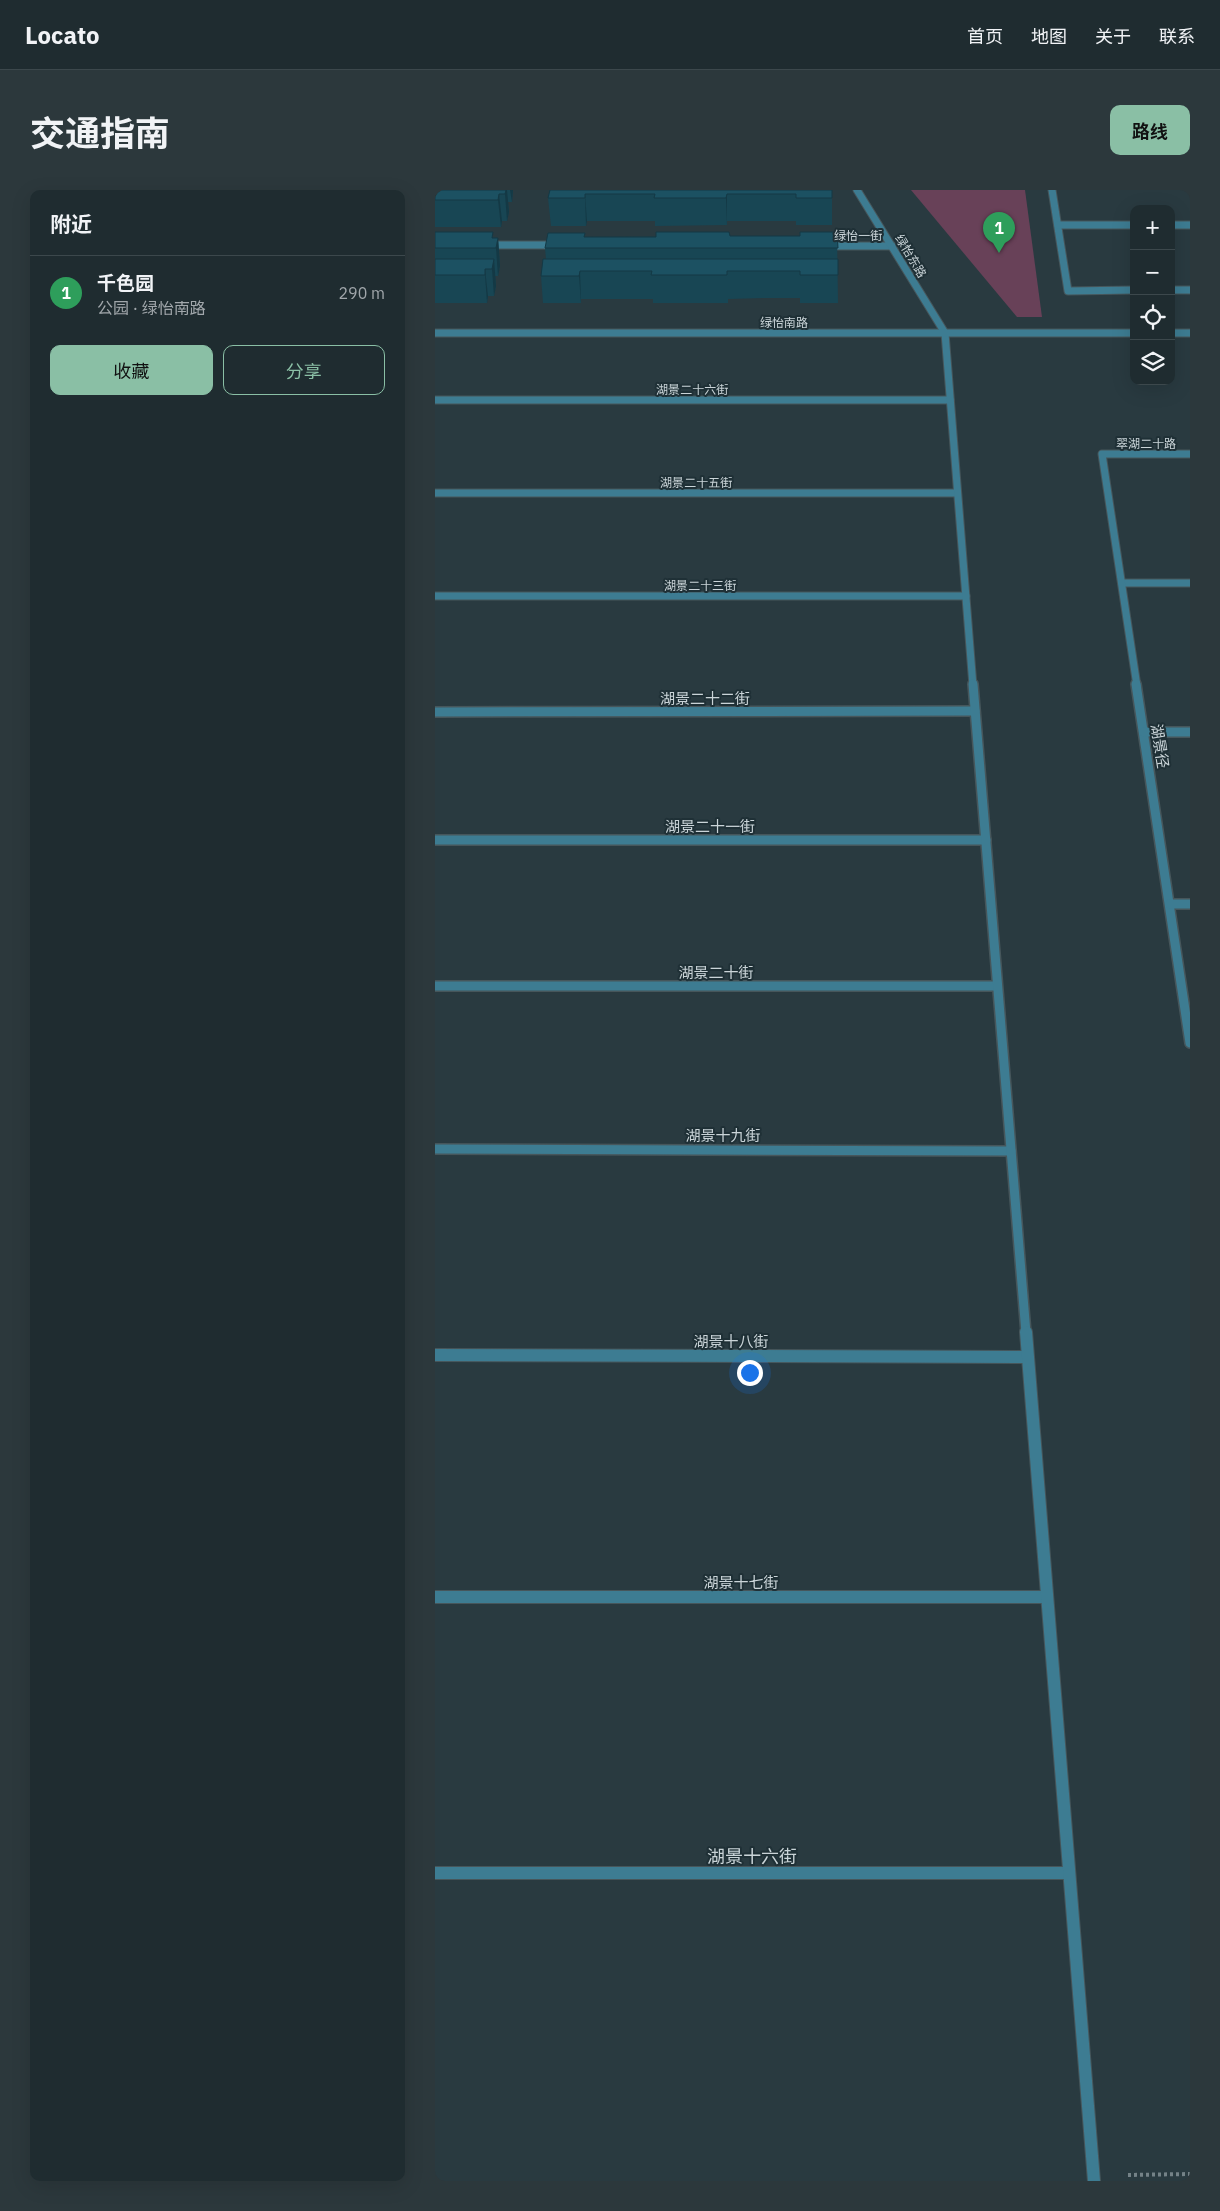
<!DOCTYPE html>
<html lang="zh">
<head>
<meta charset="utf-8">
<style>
	body { margin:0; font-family:"IBM Plex Sans","Noto Sans SC",sans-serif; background:#2c383c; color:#f1f3f6 }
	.controls { position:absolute; right:15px; top:15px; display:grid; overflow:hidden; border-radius:10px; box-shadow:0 5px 20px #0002 }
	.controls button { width:45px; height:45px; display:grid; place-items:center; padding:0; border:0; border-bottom:1px solid #3c484c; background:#1f2c30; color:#f1f3f6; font:25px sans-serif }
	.you { position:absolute; left:314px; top:1182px; width:18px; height:18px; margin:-12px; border:4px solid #fff; border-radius:50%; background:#1a73e8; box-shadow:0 0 0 8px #1a73e833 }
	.badge { display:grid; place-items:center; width:32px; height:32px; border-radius:50%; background:#8abfa5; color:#fff; font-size:16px; font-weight:700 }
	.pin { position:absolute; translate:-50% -41px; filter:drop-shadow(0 1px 2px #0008) }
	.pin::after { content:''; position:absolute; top:26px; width:18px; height:15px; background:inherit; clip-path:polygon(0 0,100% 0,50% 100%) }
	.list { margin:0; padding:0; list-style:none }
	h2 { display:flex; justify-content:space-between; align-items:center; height:65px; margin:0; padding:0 20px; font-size:21px }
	h2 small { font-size:16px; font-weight:400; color:#a1a7ab }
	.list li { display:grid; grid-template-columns:32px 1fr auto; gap:15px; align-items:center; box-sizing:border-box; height:75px; padding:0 20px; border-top:1px solid #3c484c }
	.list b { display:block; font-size:19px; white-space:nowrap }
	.list p { margin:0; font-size:16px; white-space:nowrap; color:#a1a7ab }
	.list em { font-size:16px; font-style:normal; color:#a1a7ab }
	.actions { display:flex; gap:10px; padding:15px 20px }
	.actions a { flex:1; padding:11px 0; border:1px solid #8abfa5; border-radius:10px; text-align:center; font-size:18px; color:#8abfa5 }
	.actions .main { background:#8abfa5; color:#111 }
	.icon { flex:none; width:28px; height:28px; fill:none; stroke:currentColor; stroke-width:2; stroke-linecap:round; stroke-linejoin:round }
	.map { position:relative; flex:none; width:755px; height:1991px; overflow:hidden; border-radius:10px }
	header { display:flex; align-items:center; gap:30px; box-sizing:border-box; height:70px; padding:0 25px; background:#1f2c30; border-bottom:1px solid #3c484c }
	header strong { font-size:24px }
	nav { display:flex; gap:28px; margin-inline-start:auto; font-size:18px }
	.intro { display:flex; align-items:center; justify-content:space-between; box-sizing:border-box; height:120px; padding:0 30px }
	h1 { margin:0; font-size:35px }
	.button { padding:12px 22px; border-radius:10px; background:#8abfa5; color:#111; font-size:18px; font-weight:700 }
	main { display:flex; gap:30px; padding:0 30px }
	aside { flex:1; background:#1f2c30; border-radius:10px; box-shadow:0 5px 20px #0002 }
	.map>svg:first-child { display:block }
	.green { fill:#684158 }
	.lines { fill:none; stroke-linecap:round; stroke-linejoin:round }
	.lane-far2-casing { stroke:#46565b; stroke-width:9 }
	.lane-far1-casing { stroke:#46565b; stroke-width:12 }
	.lane-casing { stroke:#46565b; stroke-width:14 }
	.street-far2-casing { stroke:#46565b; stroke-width:9 }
	.street-far1-casing { stroke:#46565b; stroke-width:12 }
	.street-casing { stroke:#46565b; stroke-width:14 }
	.path { stroke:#748287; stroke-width:4; stroke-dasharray:3 3; stroke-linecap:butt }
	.lane-far2 { stroke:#3d7c92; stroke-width:7 }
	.lane-far1 { stroke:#3d7c92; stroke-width:9 }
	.lane { stroke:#3d7c92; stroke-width:12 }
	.street-far2 { stroke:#3d7c92; stroke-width:7 }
	.street-far1 { stroke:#3d7c92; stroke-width:9 }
	.street { stroke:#3d7c92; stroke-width:12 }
	.wall { fill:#184654 }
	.shaded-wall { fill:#143945 }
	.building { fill:#1c5162; stroke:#143945 }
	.labels { text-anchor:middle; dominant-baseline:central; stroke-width:4; stroke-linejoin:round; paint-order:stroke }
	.far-street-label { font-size:12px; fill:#cad4d8; stroke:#1f3036 }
	.street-label { font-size:15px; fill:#cad4d8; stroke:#1f3036 }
	.near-street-label { font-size:18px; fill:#cad4d8; stroke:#1f3036 }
</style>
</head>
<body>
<header>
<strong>Locato</strong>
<nav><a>首页</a><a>地图</a><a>关于</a><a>联系</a></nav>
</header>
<div class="intro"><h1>交通指南</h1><a class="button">路线</a></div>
<main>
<aside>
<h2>附近<small></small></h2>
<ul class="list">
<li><span class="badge" style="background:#2e9e5b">1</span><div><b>千色园</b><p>公园 · 绿怡南路</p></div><em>290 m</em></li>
</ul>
<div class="actions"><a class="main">收藏</a><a>分享</a></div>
</aside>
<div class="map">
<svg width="755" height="1991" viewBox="0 0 755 1991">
	<rect width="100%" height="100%" fill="#293a40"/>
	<!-- green -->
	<polygon class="green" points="476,0 590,0 607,127 582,127"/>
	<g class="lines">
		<defs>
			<g id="lane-far2">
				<polyline points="617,0 633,101 699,100"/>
				<polyline points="623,35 699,35"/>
				<polyline points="736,35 755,35"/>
				<polyline points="51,55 124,55"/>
				<polyline points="391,56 457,56"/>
				<polyline points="736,100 755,100"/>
				<polyline points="0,210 515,210"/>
				<polyline points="0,303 522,303"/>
				<polyline points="687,393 755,393"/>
				<polyline points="0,406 531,406"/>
				<polyline points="702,496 667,264 755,264"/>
			</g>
			<g id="lane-far1">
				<polyline points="701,494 755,853"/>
				<polyline points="0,522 540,521"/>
				<polyline points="709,542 755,542"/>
				<polyline points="0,650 551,650"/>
				<polyline points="735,714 755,714"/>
				<polyline points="0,796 562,796"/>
				<polyline points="0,959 576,961"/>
			</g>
			<g id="lane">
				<polyline points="0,1165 592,1167"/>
				<polyline points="0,1407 612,1407"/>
				<polyline points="0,1683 634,1683"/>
			</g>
			<g id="street-far2">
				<polyline points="422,0 510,143 538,496"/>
				<polyline points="0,143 699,143"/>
				<polyline points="736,143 755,143"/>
			</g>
			<polyline id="street-far1" points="538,494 591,1143"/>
			<polyline id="street" points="591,1142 659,1991"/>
		</defs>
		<!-- lane-far2 casing -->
		<use href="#lane-far2" class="lane-far2-casing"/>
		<!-- lane-far1 casing -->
		<use href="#lane-far1" class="lane-far1-casing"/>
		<!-- lane casing -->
		<use href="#lane" class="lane-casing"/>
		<!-- street-far2 casing -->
		<use href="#street-far2" class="street-far2-casing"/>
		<!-- street-far1 casing -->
		<use href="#street-far1" class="street-far1-casing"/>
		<!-- street casing -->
		<use href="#street" class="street-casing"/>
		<!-- path -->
		<polyline class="path" points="693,1985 755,1984"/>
		<!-- lane-far2 -->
		<use href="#lane-far2" class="lane-far2"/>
		<!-- lane-far1 -->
		<use href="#lane-far1" class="lane-far1"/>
		<!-- lane -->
		<use href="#lane" class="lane"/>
		<!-- street-far2 -->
		<use href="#street-far2" class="street-far2"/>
		<!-- street-far1 -->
		<use href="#street-far1" class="street-far1"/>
		<!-- street -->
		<use href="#street" class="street"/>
	</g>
	<!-- wall -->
	<g class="wall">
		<polygon points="0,0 78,0 77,12 73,12 74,22 72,31 67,31 66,37 0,37"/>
		<polygon points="115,0 397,0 397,35 361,35 361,31 292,31 292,35 220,36 220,31 152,31 151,36 116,36 113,8"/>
		<polygon points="0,42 63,48 65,76 63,86 60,86 61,96 59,106 53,106 52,113 0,113"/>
		<polygon points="402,42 403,113 365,113 365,108 330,108 293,109 293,113 218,113 218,109 146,109 146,113 108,113 106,86 111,69 110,58 150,47 365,46"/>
	</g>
	<!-- shaded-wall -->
	<g class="shaded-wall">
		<polygon points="71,0 72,0 74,22 72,31 70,4"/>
		<polygon points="75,0 78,0 77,12"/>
		<polygon points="64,4 67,31 66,37 63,10"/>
		<polygon points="150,4 152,31 151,36 150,8"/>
		<polygon points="292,4 292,35 291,8"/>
		<polygon points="63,48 65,76 63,86 61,58"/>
		<polygon points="59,69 61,96 59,106 57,79"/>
		<polygon points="50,79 53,106 52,113 50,85"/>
		<polygon points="145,81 146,109 146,113 144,86"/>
	</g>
	<!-- building -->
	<g class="building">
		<polygon points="0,0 71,0 70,4 64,4 63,10 0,10"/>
		<polygon points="115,0 397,0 397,8 361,8 361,4 292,4 291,8 219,8 220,4 150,4 150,8 113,8"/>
		<polygon points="0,42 58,42 57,48 63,48 61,58 0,58"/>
		<polygon points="221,42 294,42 295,46 365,46 365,42 402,42 403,58 110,58 113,43 150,43 149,47 221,47"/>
		<polygon points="0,69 59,69 57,79 50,79 50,85 0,85"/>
		<polygon points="108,69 403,69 403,85 365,85 365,81 292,81 292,85 216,85 217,81 145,81 144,86 106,86"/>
	</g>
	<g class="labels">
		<!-- far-street labels -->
		<g class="far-street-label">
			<text x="423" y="45">绿怡一街</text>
			<text transform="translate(476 66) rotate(59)">绿怡东路</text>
			<text x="349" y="132">绿怡南路</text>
			<text x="257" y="199">湖景二十六街</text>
			<text x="711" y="253">翠湖二十路</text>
			<text x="261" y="292">湖景二十五街</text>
			<text x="265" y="395">湖景二十三街</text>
		</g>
		<!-- street labels -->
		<g class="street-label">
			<text x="270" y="508">湖景二十二街</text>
			<text transform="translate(725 556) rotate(81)">湖景径</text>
			<text x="275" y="636">湖景二十一街</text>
			<text x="281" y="782">湖景二十街</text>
			<text x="288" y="945">湖景十九街</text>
			<text x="296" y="1151">湖景十八街</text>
			<text x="306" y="1392">湖景十七街</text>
		</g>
		<!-- near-street labels -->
		<g class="near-street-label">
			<text x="317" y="1666">湖景十六街</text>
		</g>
	</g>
</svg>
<div class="controls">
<button>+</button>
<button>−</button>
<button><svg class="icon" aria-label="locate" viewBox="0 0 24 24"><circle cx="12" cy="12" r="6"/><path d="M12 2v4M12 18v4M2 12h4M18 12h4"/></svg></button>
<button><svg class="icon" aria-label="layers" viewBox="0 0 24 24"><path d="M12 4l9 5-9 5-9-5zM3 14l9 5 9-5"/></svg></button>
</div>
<div class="you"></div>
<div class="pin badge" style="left:564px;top:63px;background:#2e9e5b">1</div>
</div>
</main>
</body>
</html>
